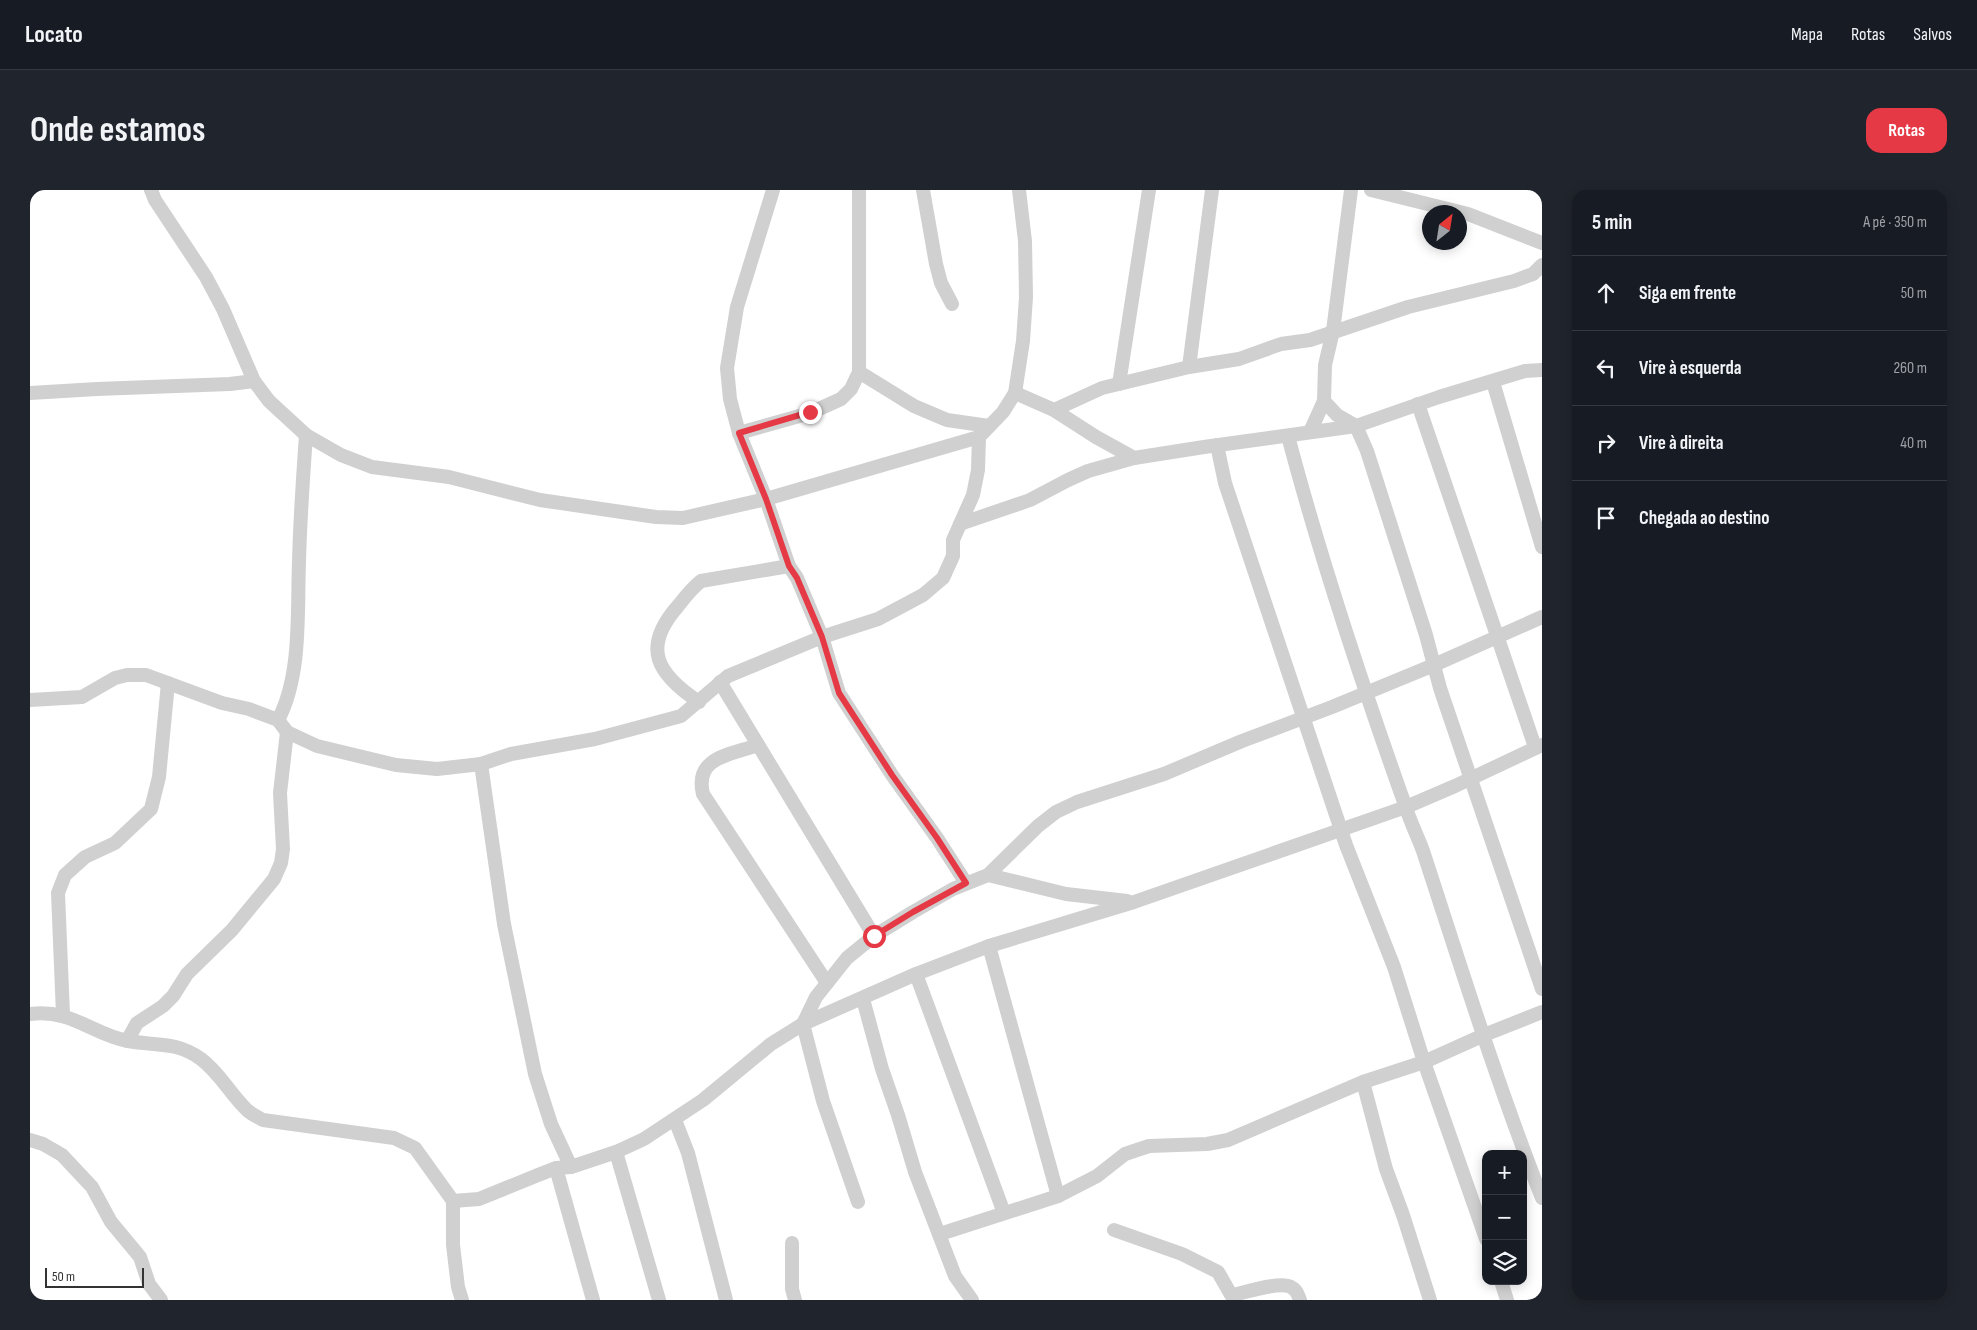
<!DOCTYPE html>
<html lang="pt">
<head>
<meta charset="utf-8">
<style>
	body { margin:0; font-family:"Sofia Sans Condensed",sans-serif; background:#20242c; color:#f1f3f6 }
	.controls { position:absolute; right:15px; bottom:15px; display:grid; overflow:hidden; border-radius:10px; box-shadow:0 2px 12px #0003 }
	.controls button { width:45px; height:45px; display:grid; place-items:center; padding:0; border:0; border-bottom:1px solid #363941; background:#171b24; color:#f1f3f6; font:25px sans-serif }
	.compass { position:absolute; left:1392px; top:15px; width:45px; height:45px; border-radius:50%; background:#171b24; box-shadow:0 2px 12px #0003; rotate:30deg }
	.scale { position:absolute; left:15px; bottom:12px; width:99px; box-sizing:border-box; padding-left:5px; border:2px solid #333; border-top:0; font-size:14px; line-height:18px; white-space:nowrap; color:#333; -webkit-text-stroke:4px #fff; paint-order:stroke }
	.stop { position:absolute; width:15px; height:15px; margin:-11px; border:4px solid #e63946; border-radius:50%; background:#fff }
	.stop.end { background:#e63946; border-color:#fff; box-shadow:0 1px 5px #0008 }
	.list { margin:0; padding:0; list-style:none }
	h2 { display:flex; justify-content:space-between; align-items:center; height:65px; margin:0; padding:0 20px; font-size:21px }
	h2 small { font-size:16px; font-weight:400; color:#9ea1a6 }
	.list li { display:grid; grid-template-columns:32px 1fr auto; gap:15px; align-items:center; box-sizing:border-box; height:75px; padding:0 20px; border-top:1px solid #363941 }
	.list b { display:block; font-size:19px; white-space:nowrap }
	.list em { font-size:16px; font-style:normal; color:#9ea1a6 }
	.icon { flex:none; width:28px; height:28px; fill:none; stroke:currentColor; stroke-width:2; stroke-linecap:round; stroke-linejoin:round }
	.map { position:relative; flex:none; width:1512px; height:1110px; overflow:hidden; border-radius:15px }
	header { display:flex; align-items:center; gap:30px; box-sizing:border-box; height:70px; padding:0 25px; background:#171b24; border-bottom:1px solid #363941 }
	header strong { font-size:24px }
	nav { display:flex; gap:28px; margin-inline-start:auto; font-size:18px }
	.intro { display:flex; align-items:center; justify-content:space-between; box-sizing:border-box; height:120px; padding:0 30px }
	h1 { margin:0; font-size:35px }
	.button { padding:12px 22px; border-radius:15px; background:#e63946; color:#fff; font-size:18px; font-weight:700 }
	main { display:flex; gap:30px; padding:0 30px }
	aside { flex:1; background:#171b24; border-radius:15px; box-shadow:0 2px 12px #0003 }
	.map>svg:first-child { display:block }
	.lines { fill:none; stroke-linecap:round; stroke-linejoin:round }
	.minor { stroke:#d0d0d0; stroke-width:14 }
	.route { stroke:#e63946; stroke-width:6 }
</style>
</head>
<body>
<header>
<strong>Locato</strong>
<nav><a>Mapa</a><a>Rotas</a><a>Salvos</a></nav>
</header>
<div class="intro"><h1>Onde estamos</h1><a class="button">Rotas</a></div>
<main>
<div class="map">
<svg width="1512" height="1110" viewBox="0 0 1512 1110">
	<rect width="100%" height="100%" fill="#fff"/>
	<g class="lines">
		<!-- minor -->
		<g class="minor">
			<polyline points="121,0 125,10 176,87 193,119 224,191 239,211 276,245 311,265 342,277 419,287 510,310 626,327 653,328 736,309 949,247 973,222 985,203 993,151 996,107 995,51 989,0"/>
			<polyline points="743,0 707,117 697,178 700,209 709,243 736,309 759,376 767,388 792,447 809,503 862,585 907,648 936,693"/>
			<polyline points="829,0 829,182 884,216 917,230 959,236"/>
			<polyline points="893,0 906,74 911,93 922,114"/>
			<polyline points="1321,0 1303,141 1295,175 1294,211 1307,225 1326,236 1337,261 1396,445 1410,498 1512,799"/>
			<polyline points="1341,0 1438,24 1512,53"/>
			<polyline points="1159,177 1182,0"/>
			<polyline points="1463,192 1512,357"/>
			<polyline points="1089,194 1119,0"/>
			<polyline points="0,203 67,199 200,194 224,191"/>
			<polyline points="985,203 1024,220 1066,247 1104,268 1174,257 1326,236 1409,207 1495,181 1512,180"/>
			<polyline points="1388,214 1505,557"/>
			<polyline points="1024,220 1072,198 1159,177 1209,169 1251,154 1280,150 1378,117 1484,91 1503,84 1512,75"/>
			<polyline points="1280,242 1294,211"/>
			<polyline points="709,243 780,223 811,209 821,199 829,182"/>
			<path d="M 1258,246 C 1291,371 1332,494 1375,615 C 1380,631 1387,645 1393,661 C 1431,777 1467,894 1512,1008"/>
			<polyline points="1187,255 1195,293 1316,655 1364,777 1394,872 1456,1049"/>
			<polyline points="930,334 1000,310 1038,290 1058,281 1104,268"/>
			<polyline points="690,492 844,746"/>
			<polyline points="0,510 52,507 85,488 97,485 116,485 192,513 219,519 248,530 257,542 287,556 366,575 407,579 451,574 481,564 565,549 651,526 698,486 792,447 848,429 893,405 913,388 923,366 923,350 943,305 948,280 949,247"/>
			<path d="M 669,512 C 627,484 611,458 648,416 C 655,407 662,398 671,391 L 759,376"/>
			<path d="M 248,530 C 272,485 267,421 269,372 C 270,329 273,287 276,245"/>
			<path d="M 728,555 C 700,565 664,567 673,604 L 797,793"/>
			<polyline points="451,574 474,734 505,884 521,934 541,977"/>
			<polyline points="958,685 1036,704 1097,711"/>
			<polyline points="959,756 1028,1006"/>
			<polyline points="886,784 974,1023"/>
			<polyline points="833,809 852,879 868,925 885,982 925,1086 942,1110"/>
			<path d="M 0,824 C 43,819 61,844 98,851 C 126,856 146,851 171,869 C 190,883 200,904 217,920 C 221,924 228,927 233,930 L 364,948 L 385,958 L 423,1011 L 423,1055 L 428,1097 L 432,1110"/>
			<polyline points="33,825 28,703 35,685 55,667 85,653 121,619 129,587 138,493"/>
			<polyline points="97,851 107,833 133,816 143,806 157,784 202,740 244,689 251,673 253,659 250,603 257,542"/>
			<polyline points="1333,892 1356,979 1373,1025 1400,1110"/>
			<polyline points="645,930 658,963 696,1110"/>
			<polyline points="0,950 13,954 32,965 62,997 81,1032 110,1067 119,1094 131,1110"/>
			<polyline points="586,962 629,1110"/>
			<polyline points="526,978 563,1110"/>
			<polyline points="423,1011 449,1009 508,985 526,978 541,977 586,962 614,949 673,910 741,854 773,834 886,784 959,756 1104,712 1376,617 1425,596 1512,555"/>
			<polyline points="828,1012 793,911 773,834 786,807 817,768 844,746 883,722 923,699 958,685 1008,636 1026,622 1047,612 1134,584 1212,551 1302,517 1404,475 1512,427"/>
			<polyline points="1084,1040 1152,1064 1188,1082 1204,1110"/>
			<polyline points="910,1044 1028,1006 1067,986 1095,964 1119,956 1177,954 1198,950 1333,892 1394,872 1454,845 1512,822"/>
			<polyline points="762,1053 762,1099 765,1110"/>
			<polyline points="1471,1091 1477,1110"/>
			<path d="M 1203,1105 C 1216,1102 1250,1091 1261,1097 C 1267,1100 1268,1105 1270,1110"/>
		</g>
	</g>
	<g class="lines">
		<!-- route -->
		<polyline class="route" points="780,222 709,243 736,309 759,376 767,388 792,447 809,503 862,585 907,648 936,693 883,722 844,746"/>
	</g>
</svg>
<div class="controls">
<button>+</button>
<button>−</button>
<button><svg class="icon" aria-label="layers" viewBox="0 0 24 24"><path d="M12 4l9 5-9 5-9-5zM3 14l9 5 9-5"/></svg></button>
</div>
<svg class="compass" viewBox="-18 -18 36 36"><path d="M0-13l5 13h-10z" fill="#e53935"/><path d="M0 13l5-13h-10z" fill="#9ea1a6"/></svg>
<div class="scale">50 m</div>
<div class="stop" style="left:844px;top:746px"></div>
<div class="stop end" style="left:780px;top:222px"></div>
</div>
<aside>
<h2>5 min<small>A pé · 350 m</small></h2>
<ul class="list">
<li><svg class="icon" aria-label="ahead" viewBox="0 0 24 24"><path d="M12 20V5M6 11l6-6 6 6"/></svg><div><b>Siga em frente</b></div><em>50 m</em></li>
<li><svg class="icon" aria-label="left" viewBox="0 0 24 24"><path d="M17 20v-9H6M10 6l-5 5 5 5"/></svg><div><b>Vire à esquerda</b></div><em>260 m</em></li>
<li><svg class="icon" aria-label="right" viewBox="0 0 24 24"><path d="M7 20v-9h11M14 6l5 5-5 5"/></svg><div><b>Vire à direita</b></div><em>40 m</em></li>
<li><svg class="icon" aria-label="arrive" viewBox="0 0 24 24"><path d="M6 21V4h12l-3 4 3 4H6"/></svg><div><b>Chegada ao destino</b></div></li>
</ul>
</aside>
</main>
</body>
</html>
